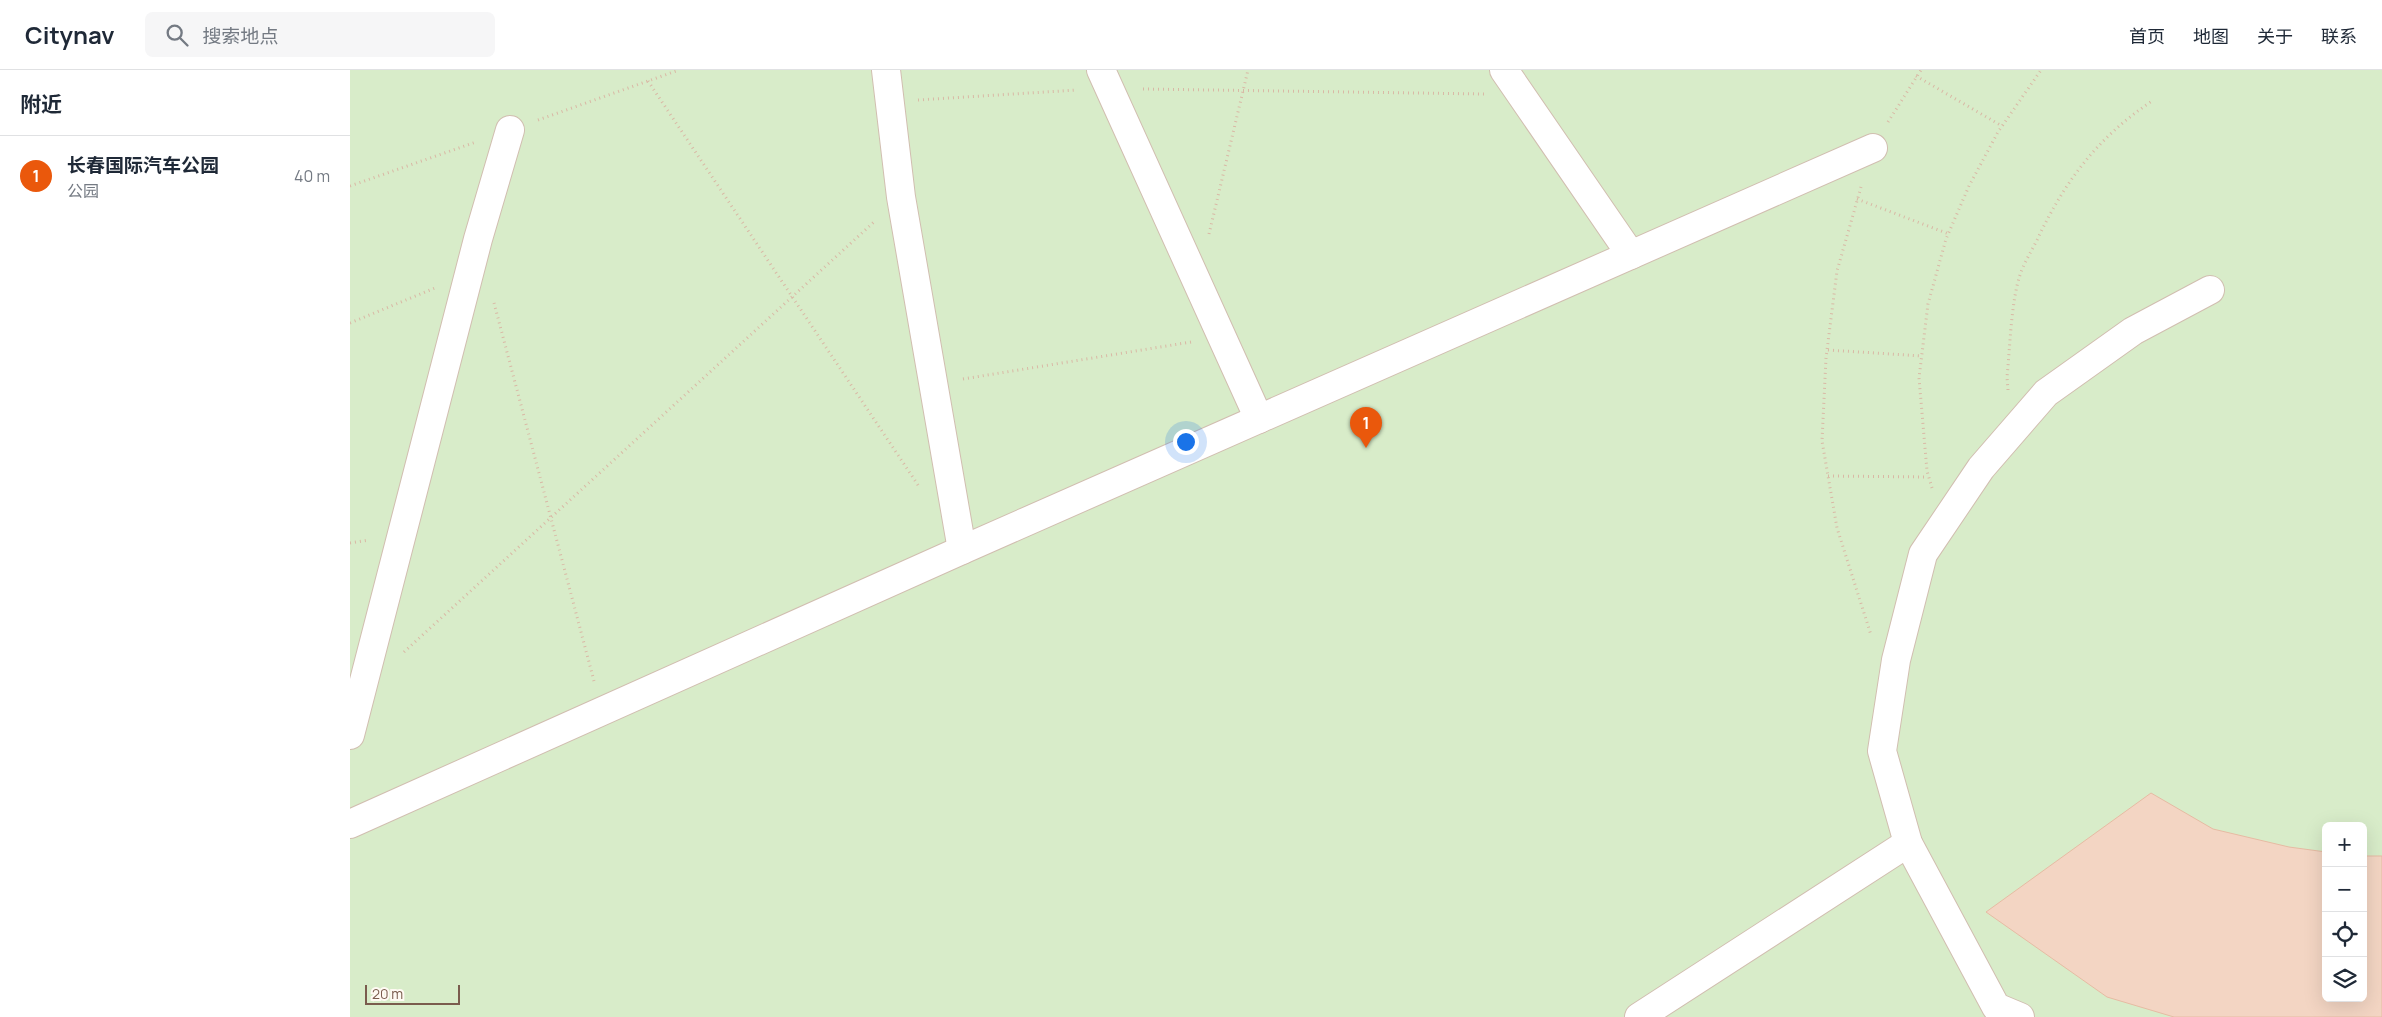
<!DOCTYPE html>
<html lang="zh">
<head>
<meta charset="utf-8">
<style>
	body { margin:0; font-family:Manrope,"Noto Sans SC",sans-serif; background:#f6f6f7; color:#1f2937 }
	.controls { position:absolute; right:15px; bottom:15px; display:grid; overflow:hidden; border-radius:8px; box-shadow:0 5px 20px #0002 }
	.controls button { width:45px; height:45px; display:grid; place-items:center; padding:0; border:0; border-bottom:1px solid #e0e1e3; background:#fff; color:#1f2937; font:25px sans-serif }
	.scale { position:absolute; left:15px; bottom:12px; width:95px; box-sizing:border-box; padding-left:5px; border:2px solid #7a5c4d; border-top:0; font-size:14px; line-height:18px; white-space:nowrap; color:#7a5c4d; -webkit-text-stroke:4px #fffaf3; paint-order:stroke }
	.you { position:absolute; left:835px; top:371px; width:18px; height:18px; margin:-12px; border:4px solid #fff; border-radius:50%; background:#1a73e8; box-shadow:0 0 0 8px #1a73e833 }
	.badge { display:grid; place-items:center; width:32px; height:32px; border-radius:50%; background:#ea580c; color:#fff; font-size:16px; font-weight:700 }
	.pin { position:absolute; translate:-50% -41px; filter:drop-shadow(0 1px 2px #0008) }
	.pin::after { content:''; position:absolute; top:26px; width:18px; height:15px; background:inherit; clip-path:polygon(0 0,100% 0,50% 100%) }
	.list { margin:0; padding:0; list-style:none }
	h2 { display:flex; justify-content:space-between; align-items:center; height:65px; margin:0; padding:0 20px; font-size:21px }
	h2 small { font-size:16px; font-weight:400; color:#747a83 }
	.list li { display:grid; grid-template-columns:32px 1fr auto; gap:15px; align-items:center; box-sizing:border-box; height:80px; padding:0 20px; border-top:1px solid #e0e1e3 }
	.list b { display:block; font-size:19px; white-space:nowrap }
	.list p { margin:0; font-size:16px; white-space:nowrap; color:#747a83 }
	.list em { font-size:16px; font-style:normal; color:#747a83 }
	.icon { flex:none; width:28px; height:28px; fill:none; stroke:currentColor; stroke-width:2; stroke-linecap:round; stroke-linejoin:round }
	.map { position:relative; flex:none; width:2032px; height:947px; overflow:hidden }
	header { display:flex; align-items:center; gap:30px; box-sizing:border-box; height:70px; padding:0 25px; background:#fff; border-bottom:1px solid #e0e1e3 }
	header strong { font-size:24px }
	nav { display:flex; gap:28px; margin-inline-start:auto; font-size:18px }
	.search { width:350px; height:45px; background:#f6f6f7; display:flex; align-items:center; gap:12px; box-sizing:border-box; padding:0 18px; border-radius:8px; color:#747a83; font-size:19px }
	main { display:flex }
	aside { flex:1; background:#fff }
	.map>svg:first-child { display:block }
	.park { fill:#d8ecc9; fill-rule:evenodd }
	.building { fill:#f3d5c3; stroke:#e6bba3 }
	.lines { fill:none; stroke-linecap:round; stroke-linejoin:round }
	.minor-casing { stroke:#d1beb0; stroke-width:30 }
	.path { stroke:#d9b8a5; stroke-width:3; stroke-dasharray:1 4; stroke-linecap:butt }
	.minor { stroke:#fff; stroke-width:28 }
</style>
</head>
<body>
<header>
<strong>Citynav</strong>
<div class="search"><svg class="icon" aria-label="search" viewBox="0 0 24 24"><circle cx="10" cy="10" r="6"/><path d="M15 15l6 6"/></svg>搜索地点</div>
<nav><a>首页</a><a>地图</a><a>关于</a><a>联系</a></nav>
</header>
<main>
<aside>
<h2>附近<small></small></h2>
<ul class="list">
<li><span class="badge">1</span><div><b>长春国际汽车公园</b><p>公园</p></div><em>40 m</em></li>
</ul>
</aside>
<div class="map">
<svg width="2032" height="947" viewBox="0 0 2032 947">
	<rect width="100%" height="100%" fill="#fdf6ec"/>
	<!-- park -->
	<path class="park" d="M 0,0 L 2032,0 L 2032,947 L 0,947 ZM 1976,756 L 2013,756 L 2013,928 L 1976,928 Z"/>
	<!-- building -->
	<polygon class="building" points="1801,723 1863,759 1939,777 1976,782 1976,928 2013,928 2013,786 2032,786 2032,947 1824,947 1757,927 1636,842"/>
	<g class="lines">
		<defs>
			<g id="minor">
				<polyline points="536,0 551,127 612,480"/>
				<polyline points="751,0 909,349"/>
				<polyline points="1154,0 1281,185"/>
				<polyline points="0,665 128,169 160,60"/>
				<polyline points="0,754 612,480 1523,78"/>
				<polyline points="1289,947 1558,773"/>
				<polyline points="1670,947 1646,937 1558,773 1532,681 1546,590 1573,484 1631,398 1696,323 1783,261 1860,220"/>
			</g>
		</defs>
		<!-- minor casing -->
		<use href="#minor" class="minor-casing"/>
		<!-- path -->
		<g class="path">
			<polyline points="1566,6 1652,56"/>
			<polyline points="298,11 570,418"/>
			<polyline points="793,19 1134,24"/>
			<polyline points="568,30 727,20"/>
			<polyline points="188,50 329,0"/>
			<polyline points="1538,52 1571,0"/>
			<polyline points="0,116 126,72"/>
			<polyline points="1511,117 1487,201 1476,288 1472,371 1487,458 1521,565"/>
			<polyline points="1507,129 1599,164"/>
			<polyline points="859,164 898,0"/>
			<polyline points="144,233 244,611"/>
			<polyline points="0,253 85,218"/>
			<polyline points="1478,280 1572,286"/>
			<polyline points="613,309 841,272"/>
			<path d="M 1658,320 L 1657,307 C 1660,278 1661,232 1670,205 C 1674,193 1681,182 1687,170 C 1715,111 1747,68 1802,31"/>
			<polyline points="1478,406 1578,407"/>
			<polyline points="1582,418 1577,401 1569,308 1578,234 1596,169 1619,116 1648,62 1691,0"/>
			<polyline points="0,473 19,470"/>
			<polyline points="54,582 525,151"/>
		</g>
		<!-- minor -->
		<use href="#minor" class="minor"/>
	</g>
</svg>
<div class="controls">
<button>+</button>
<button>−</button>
<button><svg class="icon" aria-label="locate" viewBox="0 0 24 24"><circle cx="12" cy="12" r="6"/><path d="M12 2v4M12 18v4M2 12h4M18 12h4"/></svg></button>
<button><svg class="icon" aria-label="layers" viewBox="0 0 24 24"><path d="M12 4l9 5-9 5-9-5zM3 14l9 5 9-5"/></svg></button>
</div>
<div class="scale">20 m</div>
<div class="you"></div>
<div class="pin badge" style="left:1016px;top:378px">1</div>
</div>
</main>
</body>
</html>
